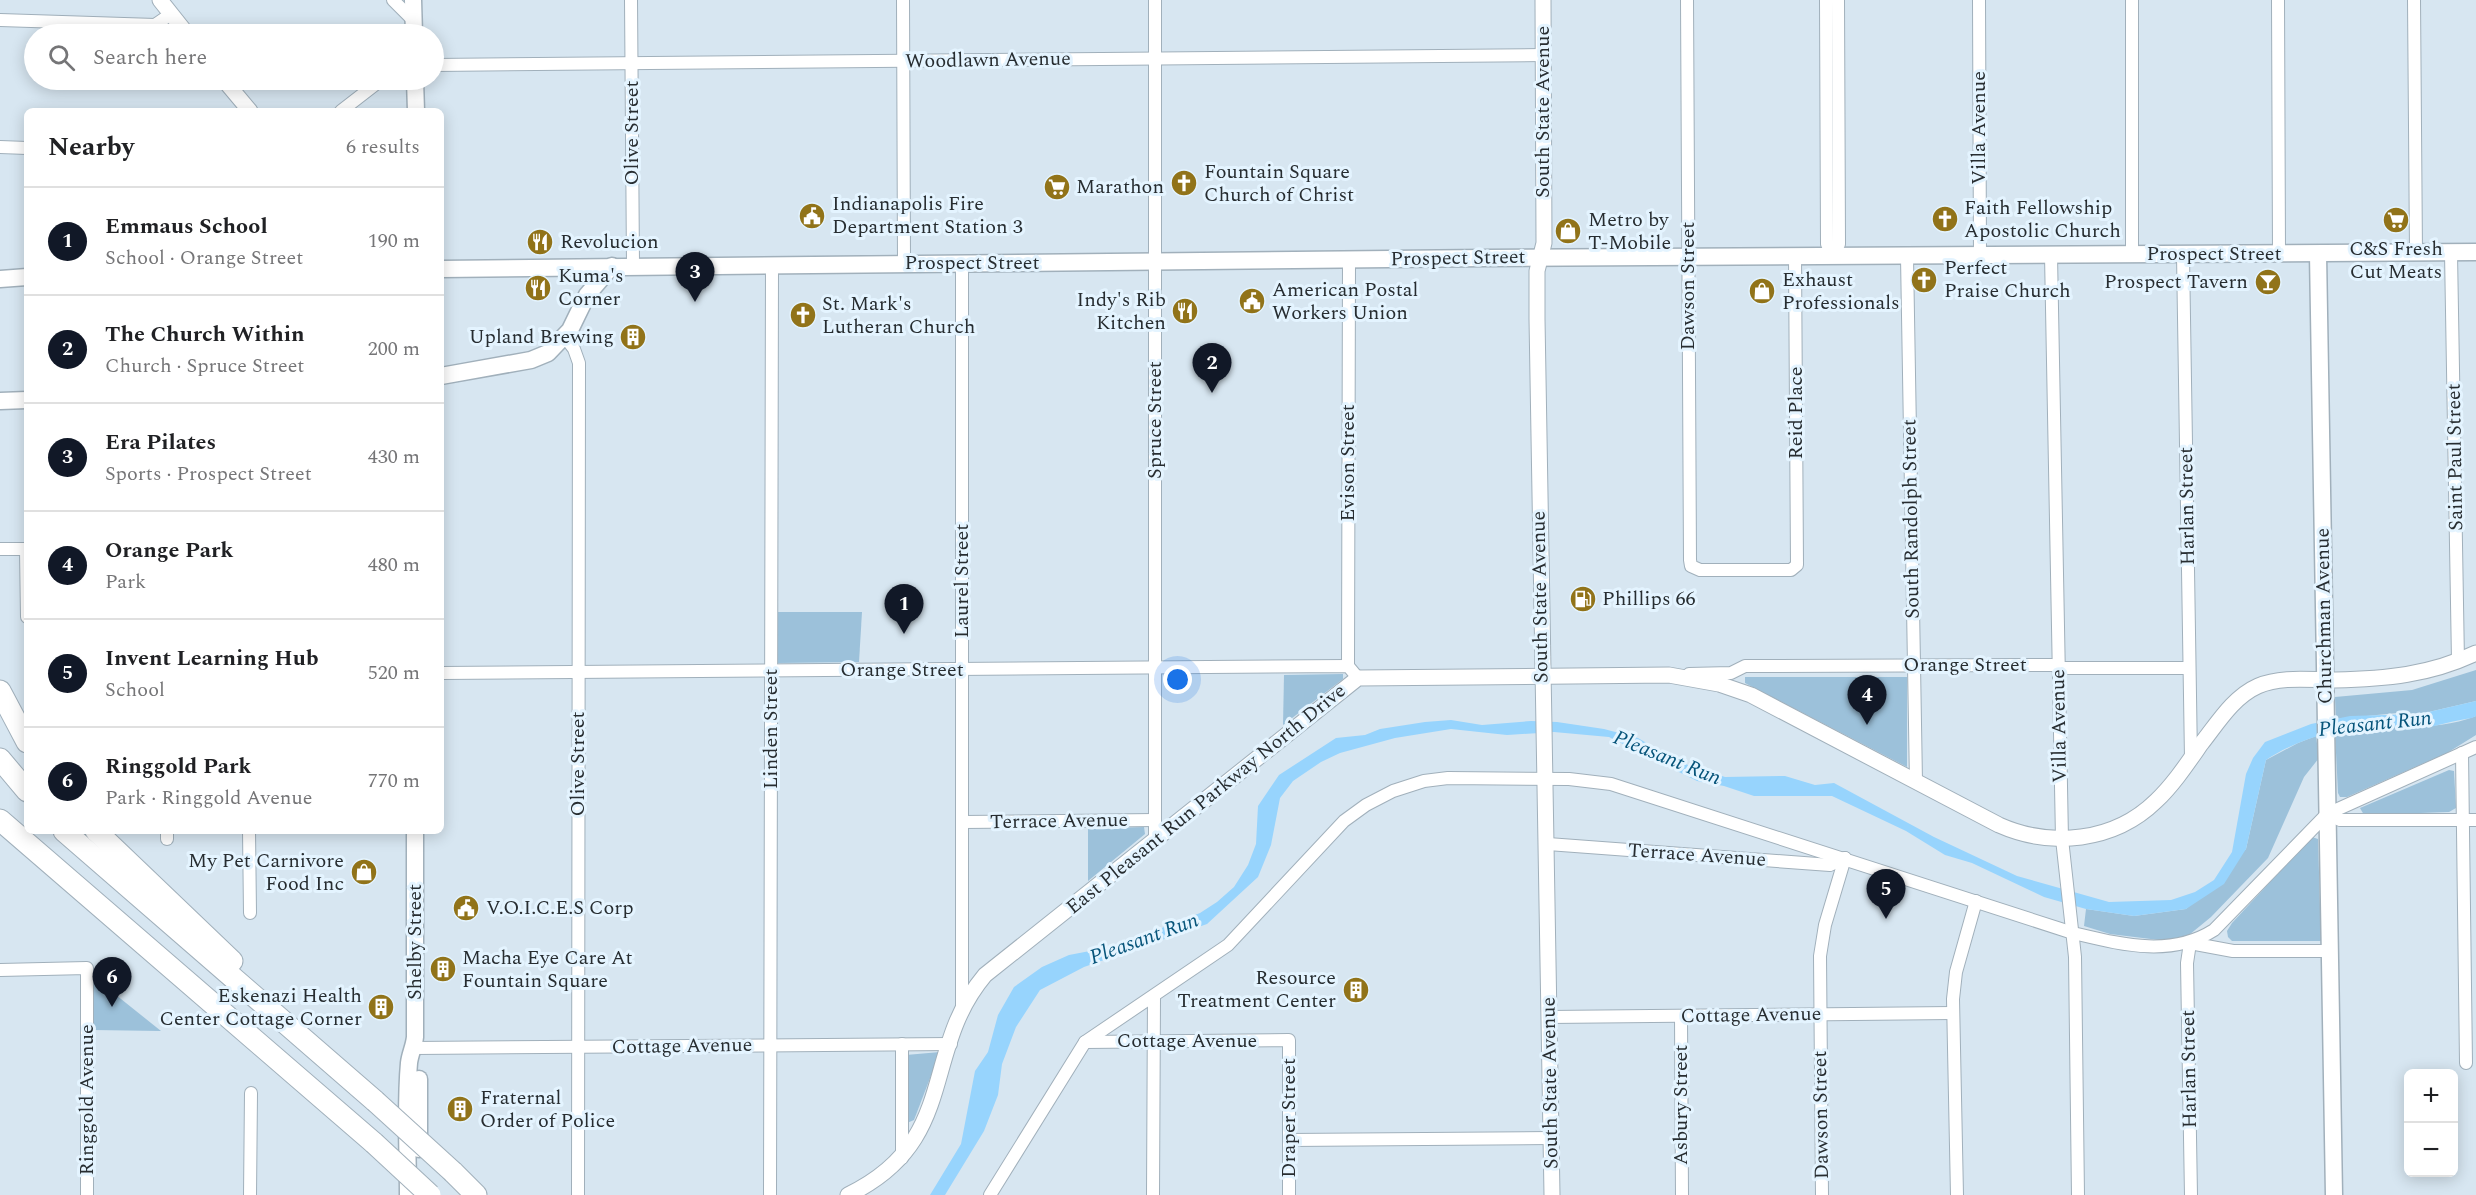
<!DOCTYPE html>
<html lang="en">
<head>
<meta charset="utf-8">
<style>
	body { margin:0; font-family:Spectral,serif; background:#f2f2f2; color:#202124 }
	.controls { position:absolute; right:18px; bottom:18px; display:grid; overflow:hidden; border-radius:9px; box-shadow:0 3px 15px #0003 }
	.controls button { width:54px; height:54px; display:grid; place-items:center; padding:0; border:0; border-bottom:2px solid #e0e0e0; background:#fff; color:#202124; font:30px sans-serif }
	.you { position:absolute; left:1178px; top:680px; width:21px; height:21px; margin:-15px; border:4px solid #fff; border-radius:50%; background:#1a73e8; box-shadow:0 0 0 9px #1a73e833 }
	.badge { display:grid; place-items:center; width:39px; height:39px; border-radius:50%; background:#111827; color:#fff; font-size:20px; font-weight:700 }
	.pin { position:absolute; translate:-50% -50px; filter:drop-shadow(0 2px 3px #0008) }
	.pin::after { content:''; position:absolute; top:32px; width:21px; height:18px; background:inherit; clip-path:polygon(0 0,100% 0,50% 100%) }
	.list { margin:0; padding:0; list-style:none }
	h2 { display:flex; justify-content:space-between; align-items:center; height:78px; margin:0; padding:0 24px; font-size:26px }
	h2 small { font-size:20px; font-weight:400; color:#757577 }
	.list li { display:grid; grid-template-columns:39px 1fr auto; gap:18px; align-items:center; box-sizing:border-box; height:108px; padding:0 24px; border-top:2px solid #e0e0e0 }
	.list b { display:block; font-size:22px; white-space:nowrap }
	.list p { margin:0; font-size:20px; white-space:nowrap; color:#757577 }
	.list em { font-size:20px; font-style:normal; color:#757577 }
	.icon { flex:none; width:33px; height:33px; fill:none; stroke:currentColor; stroke-width:2; stroke-linecap:round; stroke-linejoin:round }
	.map { position:relative; flex:none; width:2476px; height:1195px; overflow:hidden }
	.search { position:absolute; background:#fff; box-shadow:0 3px 15px #0003; left:24px; top:24px; width:420px; height:66px; display:flex; align-items:center; gap:15px; box-sizing:border-box; padding:0 21px; border-radius:33px; color:#757577; font-size:22px }
	.panel { position:absolute; background:#fff; box-shadow:0 3px 15px #0003; left:24px; top:108px; width:420px; height:726px; border-radius:9px }
	.map>svg:first-child { display:block }
	.green { fill:#9cc1da }
	.water { fill:#97d4fd }
	.lines { fill:none; stroke-linecap:round; stroke-linejoin:round }
	.minor-casing { stroke:#a1b0bb; stroke-width:14 }
	.tertiary-casing { stroke:#a1b0bb; stroke-width:17 }
	.secondary-casing { stroke:#a1b0bb; stroke-width:19 }
	.motorway-casing { stroke:#a1b0bb; stroke-width:23 }
	.minor { stroke:#fff; stroke-width:12 }
	.tertiary { stroke:#fff; stroke-width:15 }
	.secondary { stroke:#fff; stroke-width:16 }
	.motorway { stroke:#fff; stroke-width:21 }
	.motorway-bridge-casing { stroke:#a1b0bb; stroke-width:23; stroke-linecap:butt }
	.motorway-bridge { stroke:#fff; stroke-width:21 }
	.labels { text-anchor:middle; dominant-baseline:central; stroke-width:6; stroke-linejoin:round; paint-order:stroke }
	.street-label { font-size:20px; fill:#272d31; stroke:#e4f4ff }
	.poi-label { font-size:20px; fill:#272d31; stroke:#e4f4ff; text-anchor:start }
	.water-label { font-size:21px; font-style:italic; fill:#06547a; stroke:#e4f4ff }
</style>
</head>
<body>
<div class="map">
<svg width="2476" height="1195" viewBox="0 0 2476 1195">
	<rect width="100%" height="100%" fill="#d7e6f1"/>
	<!-- green -->
	<g class="green">
		<polygon points="778,612 862,612 859,662 778,663"/>
		<polygon points="2476,670 2476,701 2420,714 2397,713 2336,719 2335,697 2412,690"/>
		<polygon points="1343,674 1343,679 1283,725 1284,675"/>
		<polygon points="1745,677 1907,677 1907,767 1745,683"/>
		<path d="M 2476,716 L 2476,735 L 2447,753 L 2347,797 L 2340,797 L 2338,793 L 2335,732 C 2381,722 2431,734 2476,716 Z"/>
		<polygon points="2316,736 2319,758 2304,777 2268,858 2211,917 2189,935 2167,941 2110,934 2084,926 2086,909 2134,916 2186,909 2246,849 2266,760 2298,743"/>
		<polygon points="2449,770 2454,771 2456,808 2449,812 2364,815 2360,808"/>
		<polygon points="1144,827 1145,834 1088,881 1088,829"/>
		<polygon points="2312,837 2318,839 2321,941 2232,941 2228,937 2227,931 2232,923"/>
		<polygon points="96,982 101,983 161,1031 93,1030 93,984"/>
		<polygon points="940,1052 914,1120 907,1123 906,1055"/>
	</g>
	<!-- water -->
	<path class="water" d="M 2476,701 L 2476,716 L 2472,718 C 2455,720 2438,726 2422,728 C 2408,729 2394,726 2380,726 C 2341,726 2298,739 2266,760 L 2246,849 L 2224,884 L 2186,909 L 2134,916 L 2086,909 L 2044,897 L 1972,863 L 1945,855 L 1906,831 L 1832,796 L 1754,796 L 1724,786 L 1697,781 L 1609,737 L 1554,732 L 1507,735 L 1451,729 L 1395,738 L 1340,753 L 1321,762 L 1293,781 L 1280,798 L 1271,845 L 1258,877 L 1207,924 L 1084,967 L 1040,990 L 1016,1027 L 1002,1064 L 998,1095 L 984,1131 L 945,1195 L 930,1195 L 961,1144 L 975,1071 L 988,1052 L 998,1015 L 1014,987 L 1042,967 L 1069,955 L 1116,946 L 1200,913 L 1217,902 L 1234,887 L 1248,865 L 1256,844 L 1258,806 L 1279,775 L 1336,738 L 1365,735 L 1380,729 L 1425,722 L 1451,720 L 1482,725 L 1531,721 L 1557,722 L 1604,729 L 1638,738 L 1679,762 L 1725,777 L 1785,776 L 1815,785 L 1834,783 L 1934,837 L 2017,876 L 2109,902 L 2171,900 L 2195,892 L 2214,880 L 2232,852 L 2246,774 L 2253,758 L 2265,742 L 2311,724 L 2350,716 L 2420,714 Z"/>
	<g class="lines">
		<defs>
			<g id="minor">
				<polyline points="393,0 413,20"/>
				<polyline points="631,0 633,265"/>
				<polyline points="903,0 904,263"/>
				<polyline points="1687,0 1690,560 1691,566 1700,570 1791,570 1797,565 1795,256"/>
				<polyline points="1826,0 1827,244 1833,257"/>
				<polyline points="1979,0 1980,256"/>
				<polyline points="2132,0 2132,255"/>
				<polyline points="2278,0 2279,254"/>
				<polyline points="2414,0 2416,253"/>
				<polyline points="0,20 155,25 171,14"/>
				<polyline points="434,65 1542,55"/>
				<polyline points="341,111 381,80"/>
				<polyline points="0,147 27,148"/>
				<polyline points="2451,253 2458,661"/>
				<polyline points="2051,255 2062,839 2075,957 2078,1195"/>
				<polyline points="2183,255 2191,758"/>
				<polyline points="1833,257 1839,244 1838,0"/>
				<polyline points="1907,257 1916,782"/>
				<polyline points="565,337 574,349 579,363 578,1195"/>
				<polyline points="0,549 27,549"/>
				<polyline points="26,549 27,617"/>
				<polyline points="1348,666 1349,259"/>
				<polyline points="441,673 1348,666 1358,678"/>
				<polyline points="1689,674 1731,673 1745,666 2052,665 2064,668 2189,668"/>
				<polyline points="2462,753 2466,1063"/>
				<polyline points="2327,814 2340,820 2476,820"/>
				<polyline points="963,822 1155,820"/>
				<polyline points="167,831 167,839"/>
				<polyline points="249,831 250,913"/>
				<polyline points="1155,840 1155,0"/>
				<polyline points="1548,844 1830,865 1845,858"/>
				<polyline points="2190,943 2187,963 2191,1195"/>
				<polyline points="2190,943 2233,951 2330,951"/>
				<polyline points="0,970 87,968 87,1195"/>
				<polyline points="962,1007 962,263"/>
				<polyline points="1681,1016 1682,1195"/>
				<polyline points="1549,1017 1953,1013"/>
				<polyline points="1085,1042 1289,1040 1289,1195"/>
				<polyline points="414,1048 951,1044"/>
				<polyline points="1289,1140 1551,1138"/>
				<polyline points="902,1158 902,1044"/>
				<polyline points="250,1195 251,1093"/>
				<polyline points="770,1195 772,264"/>
				<path d="M 990,1195 L 1085,1042 L 1228,945 L 1344,821 L 1366,805 L 1393,791 L 1424,781 L 1448,778 L 1569,779 L 1611,784 L 2073,933 C 2120,944 2170,958 2214,930 L 2327,814 L 2476,747"/>
				<polyline points="1153,1195 1154,996"/>
				<polyline points="1822,1195 1820,956 1825,925 1845,858"/>
				<polyline points="1957,1195 1953,999 1956,972 1976,901"/>
			</g>
			<g id="tertiary">
				<polyline points="160,0 187,34"/>
				<polyline points="1543,0 1544,243 1537,271 1537,319 1552,1195"/>
				<polyline points="224,80 250,111"/>
				<path d="M 848,1195 C 960,1141 920,1052 985,975 L 1358,678 L 1669,675 L 1719,684 L 1751,695 L 1999,825 C 2051,848 2114,842 2156,801 C 2173,785 2187,764 2201,744 C 2217,724 2233,697 2258,686 C 2281,676 2310,680 2335,680 C 2385,679 2430,675 2476,653"/>
			</g>
			<g id="secondary">
				<polyline points="413,0 414,34"/>
				<polyline points="415,80 416,111"/>
				<polyline points="2318,254 2334,1195"/>
				<polyline points="441,269 1486,258 2476,252"/>
				<polyline points="0,279 27,277"/>
				<polyline points="441,376 531,360 548,353 570,330 587,295 612,266"/>
				<polyline points="0,401 27,400"/>
				<polyline points="419,1079 419,1149"/>
				<path d="M 408,1195 C 408,1151 405,1107 409,1063 C 410,1054 414,1047 415,1037 L 415,831"/>
			</g>
			<g id="motorway">
				<polyline points="0,691 27,742"/>
				<polyline points="0,759 27,791"/>
				<polyline points="0,820 374,1143"/>
				<polyline points="64,831 375,1101"/>
				<polyline points="96,831 232,961"/>
				<polyline points="453,1172 476,1195"/>
			</g>
		</defs>
		<!-- minor casing -->
		<use href="#minor" class="minor-casing"/>
		<!-- tertiary casing -->
		<use href="#tertiary" class="tertiary-casing"/>
		<!-- secondary casing -->
		<use href="#secondary" class="secondary-casing"/>
		<!-- motorway casing -->
		<use href="#motorway" class="motorway-casing"/>
		<!-- minor -->
		<use href="#minor" class="minor"/>
		<!-- tertiary -->
		<use href="#tertiary" class="tertiary"/>
		<!-- secondary -->
		<use href="#secondary" class="secondary"/>
		<!-- motorway -->
		<use href="#motorway" class="motorway"/>
		<defs>
			<g id="motorway-bridge">
				<polyline points="375,1101 453,1172"/>
				<polyline points="374,1143 430,1195"/>
			</g>
		</defs>
		<!-- motorway-bridge casing -->
		<use href="#motorway-bridge" class="motorway-bridge-casing"/>
		<!-- motorway-bridge -->
		<use href="#motorway-bridge" class="motorway-bridge"/>
	</g>
	<!-- icons -->
	<defs>
		<symbol id="church-disc" viewBox="-11 -11 22 22"><circle r="9.5" fill="#917319" stroke="#e4f4ff"/><path d="M-1.2-6h2.4v3.5h3.3v2.4h-3.3V6h-2.4V-.1h-3.3v-2.4h3.3Z" fill="#fff"/></symbol>
		<symbol id="supermarket-disc" viewBox="-11 -11 22 22"><circle r="9.5" fill="#917319" stroke="#e4f4ff"/><path d="M-6-5.5h2.5l.6 2H6L4.5 2H-2.5L-4.4-4H-6ZM-1.5 3.2a1.3 1.3 0 1 0 .1 0ZM3 3.2a1.3 1.3 0 1 0 .1 0Z" fill="#fff"/></symbol>
		<symbol id="civic-disc" viewBox="-11 -11 22 22"><circle r="9.5" fill="#917319" stroke="#e4f4ff"/><path d="M-.6-6.5H3V-4.5H.6V-3L4-1V1h2V6H-6V1h2V-1L-.6-3ZM-1.2 2.5V6h2.4V2.5Z" fill="#fff"/></symbol>
		<symbol id="shop-disc" viewBox="-11 -11 22 22"><circle r="9.5" fill="#917319" stroke="#e4f4ff"/><path d="M-5-2.5h2.3a2.7 3.5 0 0 1 5.4 0H5L5.5 6h-11ZM-1.5-2.5h3a1.5 2.3 0 0 0-3 0Z" fill="#fff"/></symbol>
		<symbol id="restaurant-disc" viewBox="-11 -11 22 22"><circle r="9.5" fill="#917319" stroke="#e4f4ff"/><path d="M-5-6h1v4h1v-4h1v4h1v-4h1v5L-1.5 .5V6h-2V.5L-5-1ZM5-6V6H3V1.5H1.5Q1.5-4 5-6Z" fill="#fff"/></symbol>
		<symbol id="bar-disc" viewBox="-11 -11 22 22"><circle r="9.5" fill="#917319" stroke="#e4f4ff"/><path d="M-6-5H6L.8 .8V4.5H3.5V6h-7V4.5H-.8V.8Z" fill="#fff"/></symbol>
		<symbol id="building-disc" viewBox="-11 -11 22 22"><circle r="9.5" fill="#917319" stroke="#e4f4ff"/><path d="M-4-6H4V6H1V3H-1V6H-4ZM-2.5-4.3h1.7v1.8h-1.7ZM.8-4.3h1.7v1.8H.8ZM-2.5-1h1.7V.8h-1.7ZM.8-1h1.7V.8H.8Z" fill="#fff"/></symbol>
		<symbol id="fuel-disc" viewBox="-11 -11 22 22"><circle r="9.5" fill="#917319" stroke="#e4f4ff"/><path d="M-5.5-6h7V0h2V4h1.3V-2.5L3-4.5l.8-.8L6-3V5H2.5V1h-1V6h-7ZM-4.2-4.7v3.2H.2V-4.7Z" fill="#fff"/></symbol>
	</defs>
	<g fill-rule="evenodd">
		<use href="#church-disc" x="1169" y="168" width="30" height="30"/>
		<use href="#supermarket-disc" x="1042" y="172" width="30" height="30"/>
		<use href="#civic-disc" x="797" y="201" width="30" height="30"/>
		<use href="#church-disc" x="1930" y="204" width="30" height="30"/>
		<use href="#supermarket-disc" x="2381" y="205" width="30" height="30"/>
		<use href="#shop-disc" x="1553" y="216" width="30" height="30"/>
		<use href="#restaurant-disc" x="525" y="227" width="30" height="30"/>
		<use href="#church-disc" x="1909" y="265" width="30" height="30"/>
		<use href="#bar-disc" x="2253" y="267" width="30" height="30"/>
		<use href="#restaurant-disc" x="523" y="273" width="30" height="30"/>
		<use href="#shop-disc" x="1747" y="276" width="30" height="30"/>
		<use href="#civic-disc" x="1237" y="286" width="30" height="30"/>
		<use href="#restaurant-disc" x="1170" y="296" width="30" height="30"/>
		<use href="#church-disc" x="788" y="300" width="30" height="30"/>
		<use href="#building-disc" x="618" y="322" width="30" height="30"/>
		<use href="#fuel-disc" x="1568" y="584" width="30" height="30"/>
		<use href="#shop-disc" x="349" y="857" width="30" height="30"/>
		<use href="#civic-disc" x="451" y="893" width="30" height="30"/>
		<use href="#building-disc" x="428" y="954" width="30" height="30"/>
		<use href="#building-disc" x="1341" y="975" width="30" height="30"/>
		<use href="#building-disc" x="366" y="992" width="30" height="30"/>
		<use href="#building-disc" x="445" y="1094" width="30" height="30"/>
	</g>
	<g class="labels">
		<!-- street labels -->
		<g class="street-label">
			<text transform="translate(988 60) rotate(-1)">Woodlawn Avenue</text>
			<text transform="translate(1543 112) rotate(-90)">South State Avenue</text>
			<text transform="translate(1979 128) rotate(-90)">Villa Avenue</text>
			<text transform="translate(632 133) rotate(-90)">Olive Street</text>
			<text x="2214" y="254">Prospect Street</text>
			<text transform="translate(1458 258) rotate(-1)">Prospect Street</text>
			<text x="972" y="263">Prospect Street</text>
			<text transform="translate(1688 286) rotate(-90)">Dawson Street</text>
			<text transform="translate(1796 413) rotate(-90)">Reid Place</text>
			<text transform="translate(1155 420) rotate(-90)">Spruce Street</text>
			<text transform="translate(2455 457) rotate(-91)">Saint Paul Street</text>
			<text transform="translate(1348 463) rotate(-90)">Evison Street</text>
			<text transform="translate(2187 506) rotate(-91)">Harlan Street</text>
			<text transform="translate(1911 519) rotate(-91)">South Randolph Street</text>
			<text transform="translate(962 581) rotate(-90)">Laurel Street</text>
			<text transform="translate(1540 597) rotate(-91)">South State Avenue</text>
			<text transform="translate(2324 616) rotate(-91)">Churchman Avenue</text>
			<text x="1965" y="665">Orange Street</text>
			<text x="902" y="670">Orange Street</text>
			<text transform="translate(2059 726) rotate(-91)">Villa Avenue</text>
			<text transform="translate(771 729) rotate(-90)">Linden Street</text>
			<text transform="translate(578 764) rotate(-90)">Olive Street</text>
			<text transform="translate(1206 799) rotate(-39)">East Pleasant Run Parkway North Drive</text>
			<text transform="translate(1059 821) rotate(-1)">Terrace Avenue</text>
			<text transform="translate(1697 855) rotate(4)">Terrace Avenue</text>
			<text transform="translate(415 942) rotate(-90)">Shelby Street</text>
			<text transform="translate(1751 1015) rotate(-1)">Cottage Avenue</text>
			<text x="1187" y="1041">Cottage Avenue</text>
			<text transform="translate(682 1046) rotate(-1)">Cottage Avenue</text>
			<text transform="translate(2189 1069) rotate(-91)">Harlan Street</text>
			<text transform="translate(1550 1083) rotate(-91)">South State Avenue</text>
			<text transform="translate(87 1100) rotate(-90)">Ringgold Avenue</text>
			<text transform="translate(1681 1105) rotate(-90)">Asbury Street</text>
			<text transform="translate(1821 1115) rotate(-91)">Dawson Street</text>
			<text transform="translate(1289 1118) rotate(-90)">Draper Street</text>
		</g>
		<!-- poi labels -->
		<g class="poi-label">
			<text x="1204" y="172">Fountain Square<tspan x="1204" dy="23">Church of Christ</tspan></text>
			<text x="1076" y="187">Marathon</text>
			<text x="832" y="204">Indianapolis Fire<tspan x="832" dy="23">Department Station 3</tspan></text>
			<text x="1964" y="208">Faith Fellowship<tspan x="1964" dy="23">Apostolic Church</tspan></text>
			<text x="1588" y="220">Metro by<tspan x="1588" dy="23">T-Mobile</tspan></text>
			<text x="560" y="242">Revolucion</text>
			<text x="2396" y="249" text-anchor="middle">C&amp;S Fresh<tspan x="2396" dy="23">Cut Meats</tspan></text>
			<text x="1944" y="268">Perfect<tspan x="1944" dy="23">Praise Church</tspan></text>
			<text x="558" y="276">Kuma's<tspan x="558" dy="23">Corner</tspan></text>
			<text x="1782" y="280">Exhaust<tspan x="1782" dy="23">Professionals</tspan></text>
			<text x="2248" y="282" text-anchor="end">Prospect Tavern</text>
			<text x="1272" y="290">American Postal<tspan x="1272" dy="23">Workers Union</tspan></text>
			<text x="1166" y="300" text-anchor="end">Indy's Rib<tspan x="1166" dy="23">Kitchen</tspan></text>
			<text x="822" y="304">St. Mark's<tspan x="822" dy="23">Lutheran Church</tspan></text>
			<text x="614" y="337" text-anchor="end">Upland Brewing</text>
			<text x="1602" y="599">Phillips 66</text>
			<text x="344" y="861" text-anchor="end">My Pet Carnivore<tspan x="344" dy="23">Food Inc</tspan></text>
			<text x="486" y="908">V.O.I.C.E.S Corp</text>
			<text x="462" y="958">Macha Eye Care At<tspan x="462" dy="23">Fountain Square</tspan></text>
			<text x="1336" y="978" text-anchor="end">Resource<tspan x="1336" dy="23">Treatment Center</tspan></text>
			<text x="362" y="996" text-anchor="end">Eskenazi Health<tspan x="362" dy="23">Center Cottage Corner</tspan></text>
			<text x="480" y="1098">Fraternal<tspan x="480" dy="23">Order of Police</tspan></text>
		</g>
		<!-- water labels -->
		<g class="water-label">
			<text transform="translate(2375 724) rotate(-6)">Pleasant Run</text>
			<text transform="translate(1667 758) rotate(22)">Pleasant Run</text>
			<text transform="translate(1144 939) rotate(-20)">Pleasant Run</text>
		</g>
	</g>
</svg>
<div class="controls">
<button>+</button>
<button>−</button>
</div>
<div class="you"></div>
<div class="pin badge" style="left:904px;top:634px">1</div>
<div class="pin badge" style="left:1212px;top:393px">2</div>
<div class="pin badge" style="left:695px;top:302px">3</div>
<div class="pin badge" style="left:1867px;top:725px">4</div>
<div class="pin badge" style="left:1886px;top:919px">5</div>
<div class="pin badge" style="left:112px;top:1007px">6</div>
<div class="search"><svg class="icon" aria-label="search" viewBox="0 0 24 24"><circle cx="10" cy="10" r="6"/><path d="M15 15l6 6"/></svg>Search here</div>
<section class="panel">
<h2>Nearby<small>6 results</small></h2>
<ul class="list">
<li><span class="badge">1</span><div><b>Emmaus School</b><p>School · Orange Street</p></div><em>190 m</em></li>
<li><span class="badge">2</span><div><b>The Church Within</b><p>Church · Spruce Street</p></div><em>200 m</em></li>
<li><span class="badge">3</span><div><b>Era Pilates</b><p>Sports · Prospect Street</p></div><em>430 m</em></li>
<li><span class="badge">4</span><div><b>Orange Park</b><p>Park</p></div><em>480 m</em></li>
<li><span class="badge">5</span><div><b>Invent Learning Hub</b><p>School</p></div><em>520 m</em></li>
<li><span class="badge">6</span><div><b>Ringgold Park</b><p>Park · Ringgold Avenue</p></div><em>770 m</em></li>
</ul>
</section>
</div>
</body>
</html>
